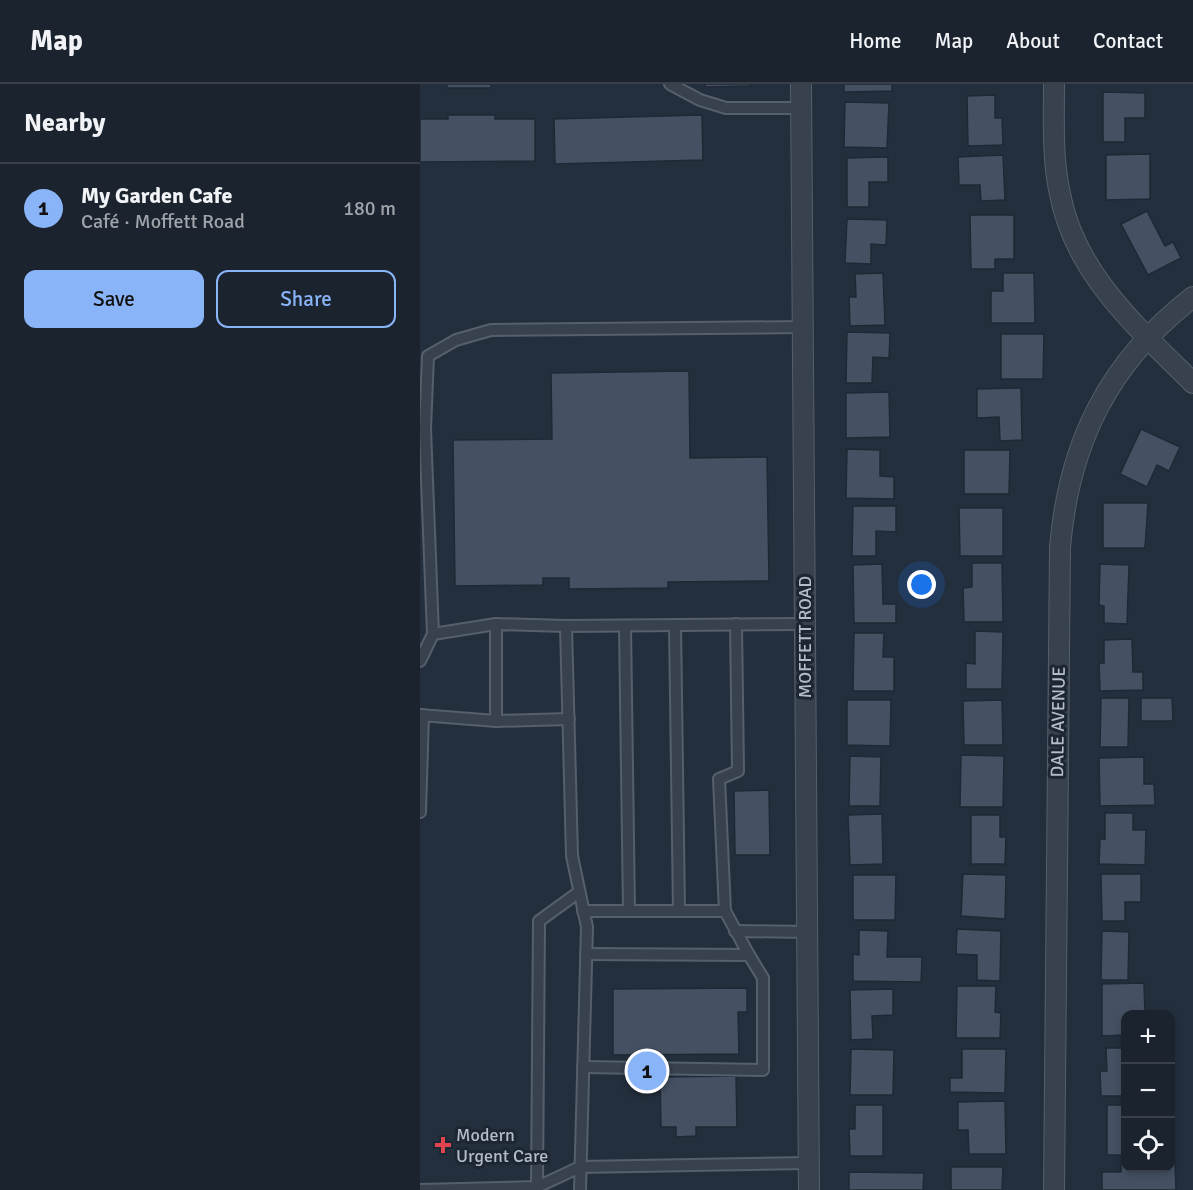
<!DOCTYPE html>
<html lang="en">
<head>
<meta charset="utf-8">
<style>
	body { margin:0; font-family:Signika,sans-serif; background:#242b36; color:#f1f3f6 }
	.controls { position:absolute; right:18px; bottom:18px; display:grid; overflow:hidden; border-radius:12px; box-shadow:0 3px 9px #0003 }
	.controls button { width:54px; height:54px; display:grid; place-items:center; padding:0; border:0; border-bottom:2px solid #39404a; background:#1b232e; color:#f1f3f6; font:30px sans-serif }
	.you { position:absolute; left:502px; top:501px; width:21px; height:21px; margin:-15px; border:4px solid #fff; border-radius:50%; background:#1a73e8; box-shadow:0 0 0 9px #1a73e833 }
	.badge { display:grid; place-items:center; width:39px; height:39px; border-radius:50%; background:#8ab4f8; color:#111; font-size:20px; font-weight:700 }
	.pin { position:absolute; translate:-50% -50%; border:3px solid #fff; box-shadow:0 2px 6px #0006 }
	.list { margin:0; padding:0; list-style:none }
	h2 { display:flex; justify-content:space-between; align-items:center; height:78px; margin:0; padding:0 24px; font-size:26px }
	h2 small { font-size:20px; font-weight:400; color:#a0a4aa }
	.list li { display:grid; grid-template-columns:39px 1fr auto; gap:18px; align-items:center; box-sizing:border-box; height:90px; padding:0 24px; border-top:2px solid #39404a }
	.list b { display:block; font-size:22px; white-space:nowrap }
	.list p { margin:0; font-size:20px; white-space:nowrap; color:#a0a4aa }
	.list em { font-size:20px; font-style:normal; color:#a0a4aa }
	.actions { display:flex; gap:12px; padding:18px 24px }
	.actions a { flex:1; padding:14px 0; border:2px solid #8ab4f8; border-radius:12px; text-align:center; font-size:21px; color:#8ab4f8 }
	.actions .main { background:#8ab4f8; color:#111 }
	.icon { flex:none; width:33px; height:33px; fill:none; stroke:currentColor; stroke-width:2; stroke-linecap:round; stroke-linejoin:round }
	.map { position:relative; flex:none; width:773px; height:1106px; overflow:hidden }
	header { display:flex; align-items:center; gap:36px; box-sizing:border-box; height:84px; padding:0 30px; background:#1b232e; border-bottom:2px solid #39404a }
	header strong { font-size:28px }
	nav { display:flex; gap:33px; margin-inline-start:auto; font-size:21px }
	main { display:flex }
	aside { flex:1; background:#1b232e }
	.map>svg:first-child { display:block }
	.building { fill:#455162; stroke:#1f2835; stroke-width:1.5 }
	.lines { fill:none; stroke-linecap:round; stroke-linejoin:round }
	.lane-casing { stroke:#565f6c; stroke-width:14 }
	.street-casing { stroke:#565f6c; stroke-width:22 }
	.lane { stroke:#38414e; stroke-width:10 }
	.street { stroke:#38414e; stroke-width:20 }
	.health-dot { fill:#e0444e; stroke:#1d2633; stroke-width:2 }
	.labels { text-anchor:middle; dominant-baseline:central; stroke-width:6; stroke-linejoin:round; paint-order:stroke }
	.street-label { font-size:18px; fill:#b4bcc9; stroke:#1d2633 }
	.poi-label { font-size:18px; fill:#b4bcc9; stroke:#1d2633; text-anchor:start }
</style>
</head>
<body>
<header>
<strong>Map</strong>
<nav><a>Home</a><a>Map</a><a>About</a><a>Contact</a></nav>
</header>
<main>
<aside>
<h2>Nearby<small></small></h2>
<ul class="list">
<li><span class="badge">1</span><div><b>My Garden Cafe</b><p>Café · Moffett Road</p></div><em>180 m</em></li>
</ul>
<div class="actions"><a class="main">Save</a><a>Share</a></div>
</aside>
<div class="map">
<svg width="773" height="1106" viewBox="0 0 773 1106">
	<rect width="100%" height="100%" fill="#242f3e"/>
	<!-- building -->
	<g class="building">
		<rect x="27" y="0" width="44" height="4"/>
		<polygon points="285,0 331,0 331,2 285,3"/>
		<polygon points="424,0 472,0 472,7 424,8"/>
		<polygon points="683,8 725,9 725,34 705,34 705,58 683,58"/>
		<polygon points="575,11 575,34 582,34 583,61 548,62 547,12"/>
		<polygon points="425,18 469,19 467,64 424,63"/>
		<polygon points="28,31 75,31 75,35 115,35 115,77 0,78 0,35 28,35"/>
		<polygon points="282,31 283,76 135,80 134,35"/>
		<polygon points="730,70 730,115 686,116 686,71"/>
		<polygon points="583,71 585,116 561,117 560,101 539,101 538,73"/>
		<polygon points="468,73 468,98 449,98 449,123 427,123 427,74"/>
		<polygon points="727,127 745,162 753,158 761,174 728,191 701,140"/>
		<polygon points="550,131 594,131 594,175 575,175 575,185 551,185"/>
		<polygon points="427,135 467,136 466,161 451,160 451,180 425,179"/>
		<polygon points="463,189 465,241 430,242 429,213 436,213 435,190"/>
		<polygon points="583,189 614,189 615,239 571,239 571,207 583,207"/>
		<polygon points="427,248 470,249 469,274 453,273 452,299 426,299"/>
		<polygon points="581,250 624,250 623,295 581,295"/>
		<polygon points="269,287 270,374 347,373 349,497 248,498 248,504 149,505 149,494 123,494 123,501 35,502 33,356 132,355 131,289"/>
		<polygon points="601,304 602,356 580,357 579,333 557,334 557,305"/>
		<polygon points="469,308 470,353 426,354 426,309"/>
		<polygon points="721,345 760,363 749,387 737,381 727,403 700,390"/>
		<polygon points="427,365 460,366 460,392 474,393 474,415 426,414"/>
		<polygon points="544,366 590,366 589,410 544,410"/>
		<polygon points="683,419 728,419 725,464 683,464"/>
		<polygon points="433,422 476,422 476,448 456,447 456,472 432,472"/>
		<polygon points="539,424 583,424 583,472 540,472"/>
		<polygon points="552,479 582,479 583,538 544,538 543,504 552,503"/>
		<polygon points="462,480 463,520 476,520 476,539 434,539 433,481"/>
		<polygon points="680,480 709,481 707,540 684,539 684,522 679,521"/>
		<polygon points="555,547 583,548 582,605 546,605 546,579 555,580"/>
		<polygon points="434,549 464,549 463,573 474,573 474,607 433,607"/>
		<polygon points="712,555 713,588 723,588 723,606 680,607 679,579 684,579 684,556"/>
		<polygon points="681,614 709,614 708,663 680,663"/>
		<polygon points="721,614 752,614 753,637 721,637"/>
		<polygon points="427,616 471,616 470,662 427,661"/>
		<polygon points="582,616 583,661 544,661 543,617"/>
		<polygon points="541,671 584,672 583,723 540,723"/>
		<polygon points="430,672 461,673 460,722 429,722"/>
		<polygon points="724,673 724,700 734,700 735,721 680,722 679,674"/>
		<polygon points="349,706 350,771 315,771 314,707"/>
		<polygon points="685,729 713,729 713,746 726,746 725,781 679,780 680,755 685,755"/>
		<polygon points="462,730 463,780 430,781 428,731"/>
		<polygon points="551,731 580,731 580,753 586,753 585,780 551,780"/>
		<polygon points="543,790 586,791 585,835 541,832"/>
		<polygon points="681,790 721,790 721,818 705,818 705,837 682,837"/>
		<polygon points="433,791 476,791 475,836 433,836"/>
		<polygon points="537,845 581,847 580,897 557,896 557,871 536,870"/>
		<polygon points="439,846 468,847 467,873 502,873 501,898 433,897 433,870 439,871"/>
		<polygon points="682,847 709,848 708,896 681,896"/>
		<polygon points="724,899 725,930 706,930 706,951 682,952 682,900"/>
		<polygon points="537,902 576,902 575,928 581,929 580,954 536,954"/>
		<polygon points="327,904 327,928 318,928 319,970 193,971 193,905"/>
		<polygon points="473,905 473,931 452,932 453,955 431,956 430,906"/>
		<polygon points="686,964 706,964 706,1012 681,1012 680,987 687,987"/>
		<polygon points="431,965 474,966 473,1011 430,1011"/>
		<polygon points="542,965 586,965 585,1009 530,1008 530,994 542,994"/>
		<polygon points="316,992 317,1043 276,1043 276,1052 256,1053 256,1043 241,1043 240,993"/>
		<polygon points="585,1017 586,1070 549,1070 548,1046 538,1046 538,1018"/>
		<polygon points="435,1021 463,1021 463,1072 430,1072 429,1045 435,1045"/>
		<rect x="687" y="1021" width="19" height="50"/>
		<polygon points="750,1078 755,1078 756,1106 682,1106 682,1088 701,1088 701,1079 706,1079 706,1084 750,1084"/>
		<polygon points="531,1083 583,1083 582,1106 531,1106"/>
		<polygon points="429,1088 504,1089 503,1106 429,1106"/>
	</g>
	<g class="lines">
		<defs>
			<g id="lane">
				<polyline points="250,0 280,16 306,24 381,24"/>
				<polyline points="255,541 259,827"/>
				<polyline points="146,542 76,540 76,637 149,635"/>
				<polyline points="205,542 209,827"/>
				<polyline points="13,550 5,345 8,272 36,256 71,246 383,243"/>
				<polyline points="0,577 13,550 76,540"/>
				<polyline points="0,631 76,637"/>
				<polyline points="0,728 3,631"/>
				<polyline points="163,827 305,827"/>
				<polyline points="315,847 388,848"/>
				<polyline points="166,870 329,871 305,827 299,695 318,687 316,540"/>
				<polyline points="163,983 343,986 343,894 329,871"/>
				<polyline points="117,1103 160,1083 389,1079"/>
				<polyline points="0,1106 117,1103 119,837 159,808"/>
				<polyline points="160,1106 167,843 152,772 146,542 385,540"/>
			</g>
			<g id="street">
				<polyline points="381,0 389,1106"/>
				<path d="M 634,0 C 634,37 632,74 640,110 C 655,190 718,244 773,299"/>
				<path d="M 634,1106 L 640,463 C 649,358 689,278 773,213"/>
			</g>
		</defs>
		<!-- lane casing -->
		<use href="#lane" class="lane-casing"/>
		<!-- street casing -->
		<use href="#street" class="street-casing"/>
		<!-- lane -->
		<use href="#lane" class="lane"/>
		<!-- street -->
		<use href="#street" class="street"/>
	</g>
	<!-- markers -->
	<path class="health-dot" d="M20 1052h6v6h6v6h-6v6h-6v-6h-6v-6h6z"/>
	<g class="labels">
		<!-- street labels -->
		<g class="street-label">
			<text transform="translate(385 553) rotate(-90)">MOFFETT ROAD</text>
			<text transform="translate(638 638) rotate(-89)">DALE AVENUE</text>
		</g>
		<!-- poi labels -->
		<g class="poi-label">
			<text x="36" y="1051">Modern<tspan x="36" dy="21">Urgent Care</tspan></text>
		</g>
	</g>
</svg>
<div class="controls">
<button>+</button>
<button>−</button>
<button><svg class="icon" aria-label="locate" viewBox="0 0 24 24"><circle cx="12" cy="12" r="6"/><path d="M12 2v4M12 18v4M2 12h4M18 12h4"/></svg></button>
</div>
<div class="you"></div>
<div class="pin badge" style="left:227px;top:987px">1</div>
</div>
</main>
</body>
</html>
